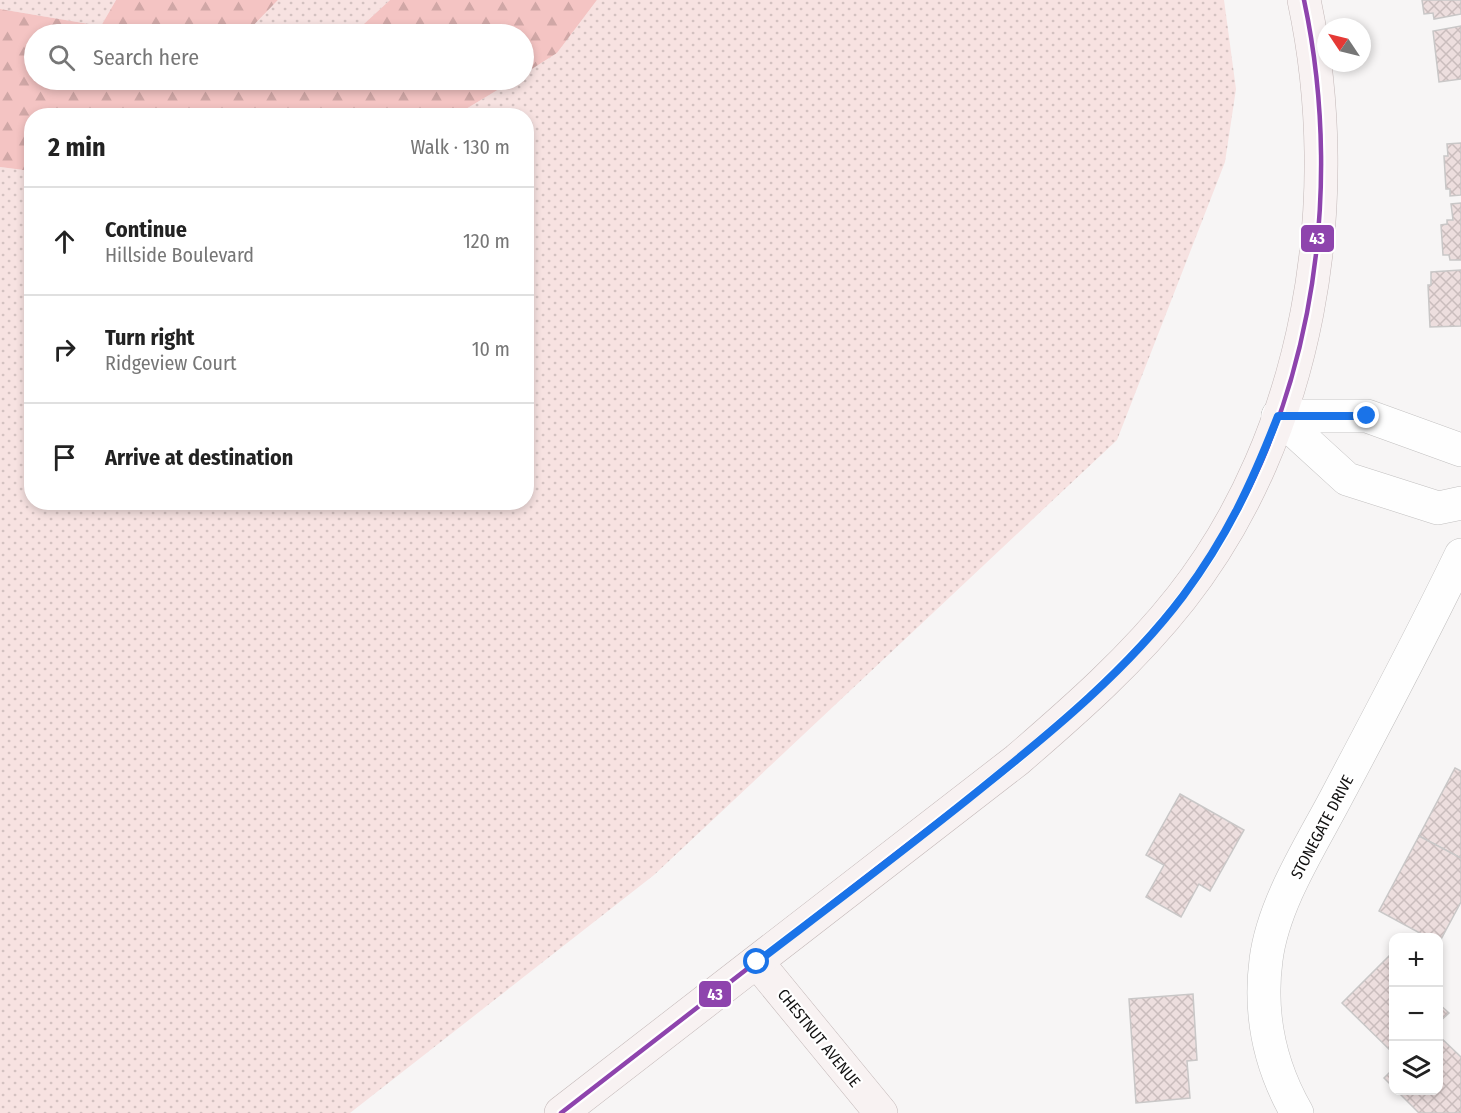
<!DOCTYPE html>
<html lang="en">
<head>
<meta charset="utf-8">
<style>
	body { margin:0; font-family:"Fira Sans Condensed",sans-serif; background:#f6f6f6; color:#222 }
	.controls { position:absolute; right:18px; bottom:18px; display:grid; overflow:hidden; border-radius:12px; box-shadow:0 3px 9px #0003 }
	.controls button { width:54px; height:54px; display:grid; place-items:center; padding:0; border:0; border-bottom:2px solid #e0e0e0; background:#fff; color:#222; font:30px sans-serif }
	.compass { position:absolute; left:1317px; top:18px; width:54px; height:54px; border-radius:50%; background:#fff; box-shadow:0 3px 9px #0003; rotate:305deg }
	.stop { position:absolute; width:18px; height:18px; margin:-14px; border:4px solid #1a73e8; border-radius:50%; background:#fff }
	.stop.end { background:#1a73e8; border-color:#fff; box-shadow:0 2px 6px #0008 }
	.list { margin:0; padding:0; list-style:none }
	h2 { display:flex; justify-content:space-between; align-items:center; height:78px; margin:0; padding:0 24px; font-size:26px }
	h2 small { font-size:20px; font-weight:400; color:#767676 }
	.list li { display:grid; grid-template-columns:39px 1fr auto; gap:18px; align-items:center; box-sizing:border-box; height:108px; padding:0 24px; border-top:2px solid #e0e0e0 }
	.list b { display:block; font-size:22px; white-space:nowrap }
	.list p { margin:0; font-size:20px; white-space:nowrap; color:#767676 }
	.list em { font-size:20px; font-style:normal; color:#767676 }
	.icon { flex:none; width:33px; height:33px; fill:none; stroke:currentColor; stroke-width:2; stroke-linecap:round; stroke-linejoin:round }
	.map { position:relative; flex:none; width:1461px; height:1113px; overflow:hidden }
	.search { position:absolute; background:#fff; box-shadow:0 3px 9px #0003; left:24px; top:24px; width:510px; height:66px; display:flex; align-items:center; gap:15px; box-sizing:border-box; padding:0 21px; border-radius:33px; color:#767676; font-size:22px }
	.panel { position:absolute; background:#fff; box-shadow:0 3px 9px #0003; left:24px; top:108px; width:510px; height:402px; border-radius:24px }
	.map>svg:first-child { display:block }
	.grass { fill:url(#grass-dots) }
	.forest { fill:url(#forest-firs) }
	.building { fill:url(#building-cross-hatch); stroke:#c9c7c7; stroke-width:1.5 }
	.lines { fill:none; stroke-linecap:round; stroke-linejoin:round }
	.minor-casing { stroke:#c2c0c0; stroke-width:34 }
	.major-casing { stroke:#c3b8b8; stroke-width:34 }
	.minor { stroke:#fefefe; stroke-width:33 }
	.major { stroke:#f8f2f2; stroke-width:33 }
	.bus-1-casing { stroke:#fff; stroke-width:9 }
	.bus-1 { stroke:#8e44ad; stroke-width:4.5 }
	.route { stroke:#1a73e8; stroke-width:8 }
	.labels { text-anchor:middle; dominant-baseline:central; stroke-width:4.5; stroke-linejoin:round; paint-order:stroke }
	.street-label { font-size:16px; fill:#121111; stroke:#fff }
	.line-badge { stroke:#fff; stroke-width:2 }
	.badge-label { font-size:16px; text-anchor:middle; font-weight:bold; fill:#fff }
</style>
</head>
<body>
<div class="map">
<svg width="1461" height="1113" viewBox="0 0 1461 1113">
	<defs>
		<pattern id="grass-dots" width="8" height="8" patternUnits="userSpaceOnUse" patternTransform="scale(1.5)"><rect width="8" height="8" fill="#f7e2e1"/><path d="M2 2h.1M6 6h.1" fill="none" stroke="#d3c1c0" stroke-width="1.8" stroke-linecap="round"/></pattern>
		<pattern id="forest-firs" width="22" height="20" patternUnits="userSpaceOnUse" patternTransform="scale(1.5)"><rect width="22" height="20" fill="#f4c4c3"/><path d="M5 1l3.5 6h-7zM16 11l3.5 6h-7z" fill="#d0a7a6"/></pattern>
		<pattern id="building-cross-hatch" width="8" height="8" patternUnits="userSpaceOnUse" patternTransform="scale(1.5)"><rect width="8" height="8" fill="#eddede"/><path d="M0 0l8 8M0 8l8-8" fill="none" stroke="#cabdbd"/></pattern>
	</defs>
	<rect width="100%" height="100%" fill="#f7f5f5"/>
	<!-- grass -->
	<g class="grass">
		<polygon points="0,0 116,0 101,26 0,9"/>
		<polygon points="278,0 390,0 353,34 245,34"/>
		<polygon points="597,0 1224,0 1236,89 1225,162 1117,440 654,875 350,1113 0,1113 0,167 31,171 32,502 526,502 526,116 456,115 514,80 524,80 524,74 557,53"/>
		<polygon points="202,80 304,80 302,82"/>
	</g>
	<!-- forest -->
	<g class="forest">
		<polygon points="116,0 278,0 245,34 34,34 34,80 203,80 301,82 304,80 514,80 456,115 32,116 31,171 0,167 0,9 101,26"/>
		<polygon points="390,0 597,0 557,53 524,74 524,34 353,34"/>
	</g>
	<!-- building -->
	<g class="building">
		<polygon points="1422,0 1461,0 1461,14 1434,19 1433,13 1424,14"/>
		<polygon points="1461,26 1461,79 1439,82 1433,31"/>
		<polygon points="1461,143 1461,195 1450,196 1450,189 1446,189 1444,156 1448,156 1447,144"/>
		<polygon points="1461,203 1461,260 1450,260 1449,255 1443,255 1441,225 1447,224 1447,220 1453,220 1451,204"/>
		<polygon points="1461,270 1461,326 1430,327 1428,285 1431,285 1431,272"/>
		<polygon points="1455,768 1461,771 1461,858 1419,836"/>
		<polygon points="1180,794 1244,830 1210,891 1199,884 1181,917 1146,897 1164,865 1146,855"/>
		<polygon points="1419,836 1461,858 1461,902 1439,943 1438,938 1429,938 1379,911"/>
		<polygon points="1390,955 1394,958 1394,1054 1342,1003"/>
		<polygon points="1193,994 1197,1060 1187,1061 1190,1098 1136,1103 1129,999"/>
		<polygon points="1438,1003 1449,1013 1438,1023"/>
		<polygon points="1438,1035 1461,1057 1461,1113 1419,1113 1396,1090 1438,1090"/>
		<polygon points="1394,1068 1394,1088 1384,1078"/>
	</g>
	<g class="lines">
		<defs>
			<g id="minor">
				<polyline points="1278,416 1347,479 1438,508 1461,503"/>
				<polyline points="1278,416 1367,416 1461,450"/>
				<path d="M 1297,1113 C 1270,1066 1259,1014 1266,960 C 1273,903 1312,844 1338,794 C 1380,715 1422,636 1461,555"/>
			</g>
			<g id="major">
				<polyline points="757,962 881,1113"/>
				<path d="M 561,1113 L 1017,760 C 1075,710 1133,659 1181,598 C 1310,434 1347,201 1304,0"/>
			</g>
		</defs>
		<!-- minor casing -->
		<use href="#minor" class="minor-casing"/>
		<!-- major casing -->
		<use href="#major" class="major-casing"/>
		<!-- minor -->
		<use href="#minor" class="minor"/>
		<!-- major -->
		<use href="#major" class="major"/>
		<defs>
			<path id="bus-1" d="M 561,1113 L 1017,760 C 1075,710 1133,659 1181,598 C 1310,434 1347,201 1304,0"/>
		</defs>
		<!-- bus-1 casing -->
		<use href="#bus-1" class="bus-1-casing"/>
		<!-- bus-1 -->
		<use href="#bus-1" class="bus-1"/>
	</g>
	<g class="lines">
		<!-- route -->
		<path class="route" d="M 757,962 C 833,904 909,847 983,787 C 1054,730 1128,669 1183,596 C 1227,537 1252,483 1278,416 L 1367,416"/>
	</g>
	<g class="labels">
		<!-- street labels -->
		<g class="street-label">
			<text transform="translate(1322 827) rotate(-62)">STONEGATE DRIVE</text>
			<text transform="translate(819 1038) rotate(51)">CHESTNUT AVENUE</text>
		</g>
	</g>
	<g class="line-badge">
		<rect x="1300" y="224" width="35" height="29" rx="6" fill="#8e44ad"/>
		<rect x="698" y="980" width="34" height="28" rx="6" fill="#8e44ad"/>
	</g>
	<g class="badge-label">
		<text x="1317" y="244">43</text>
		<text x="715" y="1000">43</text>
	</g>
</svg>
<div class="controls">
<button>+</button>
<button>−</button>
<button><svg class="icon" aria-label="layers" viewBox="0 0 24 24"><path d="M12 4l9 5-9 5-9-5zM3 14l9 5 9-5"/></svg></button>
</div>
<svg class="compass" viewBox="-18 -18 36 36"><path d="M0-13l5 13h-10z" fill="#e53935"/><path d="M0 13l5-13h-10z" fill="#767676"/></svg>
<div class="stop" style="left:757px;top:962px"></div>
<div class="stop end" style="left:1367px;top:416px"></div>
<div class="search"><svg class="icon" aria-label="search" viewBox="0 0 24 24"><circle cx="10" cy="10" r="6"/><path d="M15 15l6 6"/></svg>Search here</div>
<section class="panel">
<h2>2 min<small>Walk · 130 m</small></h2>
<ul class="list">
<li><svg class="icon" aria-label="ahead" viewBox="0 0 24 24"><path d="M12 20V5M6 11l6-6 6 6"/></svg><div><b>Continue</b><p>Hillside Boulevard</p></div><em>120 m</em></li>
<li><svg class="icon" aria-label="right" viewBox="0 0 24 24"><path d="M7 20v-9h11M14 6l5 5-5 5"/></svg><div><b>Turn right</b><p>Ridgeview Court</p></div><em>10 m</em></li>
<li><svg class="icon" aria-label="arrive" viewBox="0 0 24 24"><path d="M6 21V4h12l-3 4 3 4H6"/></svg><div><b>Arrive at destination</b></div></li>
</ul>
</section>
</div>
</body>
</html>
